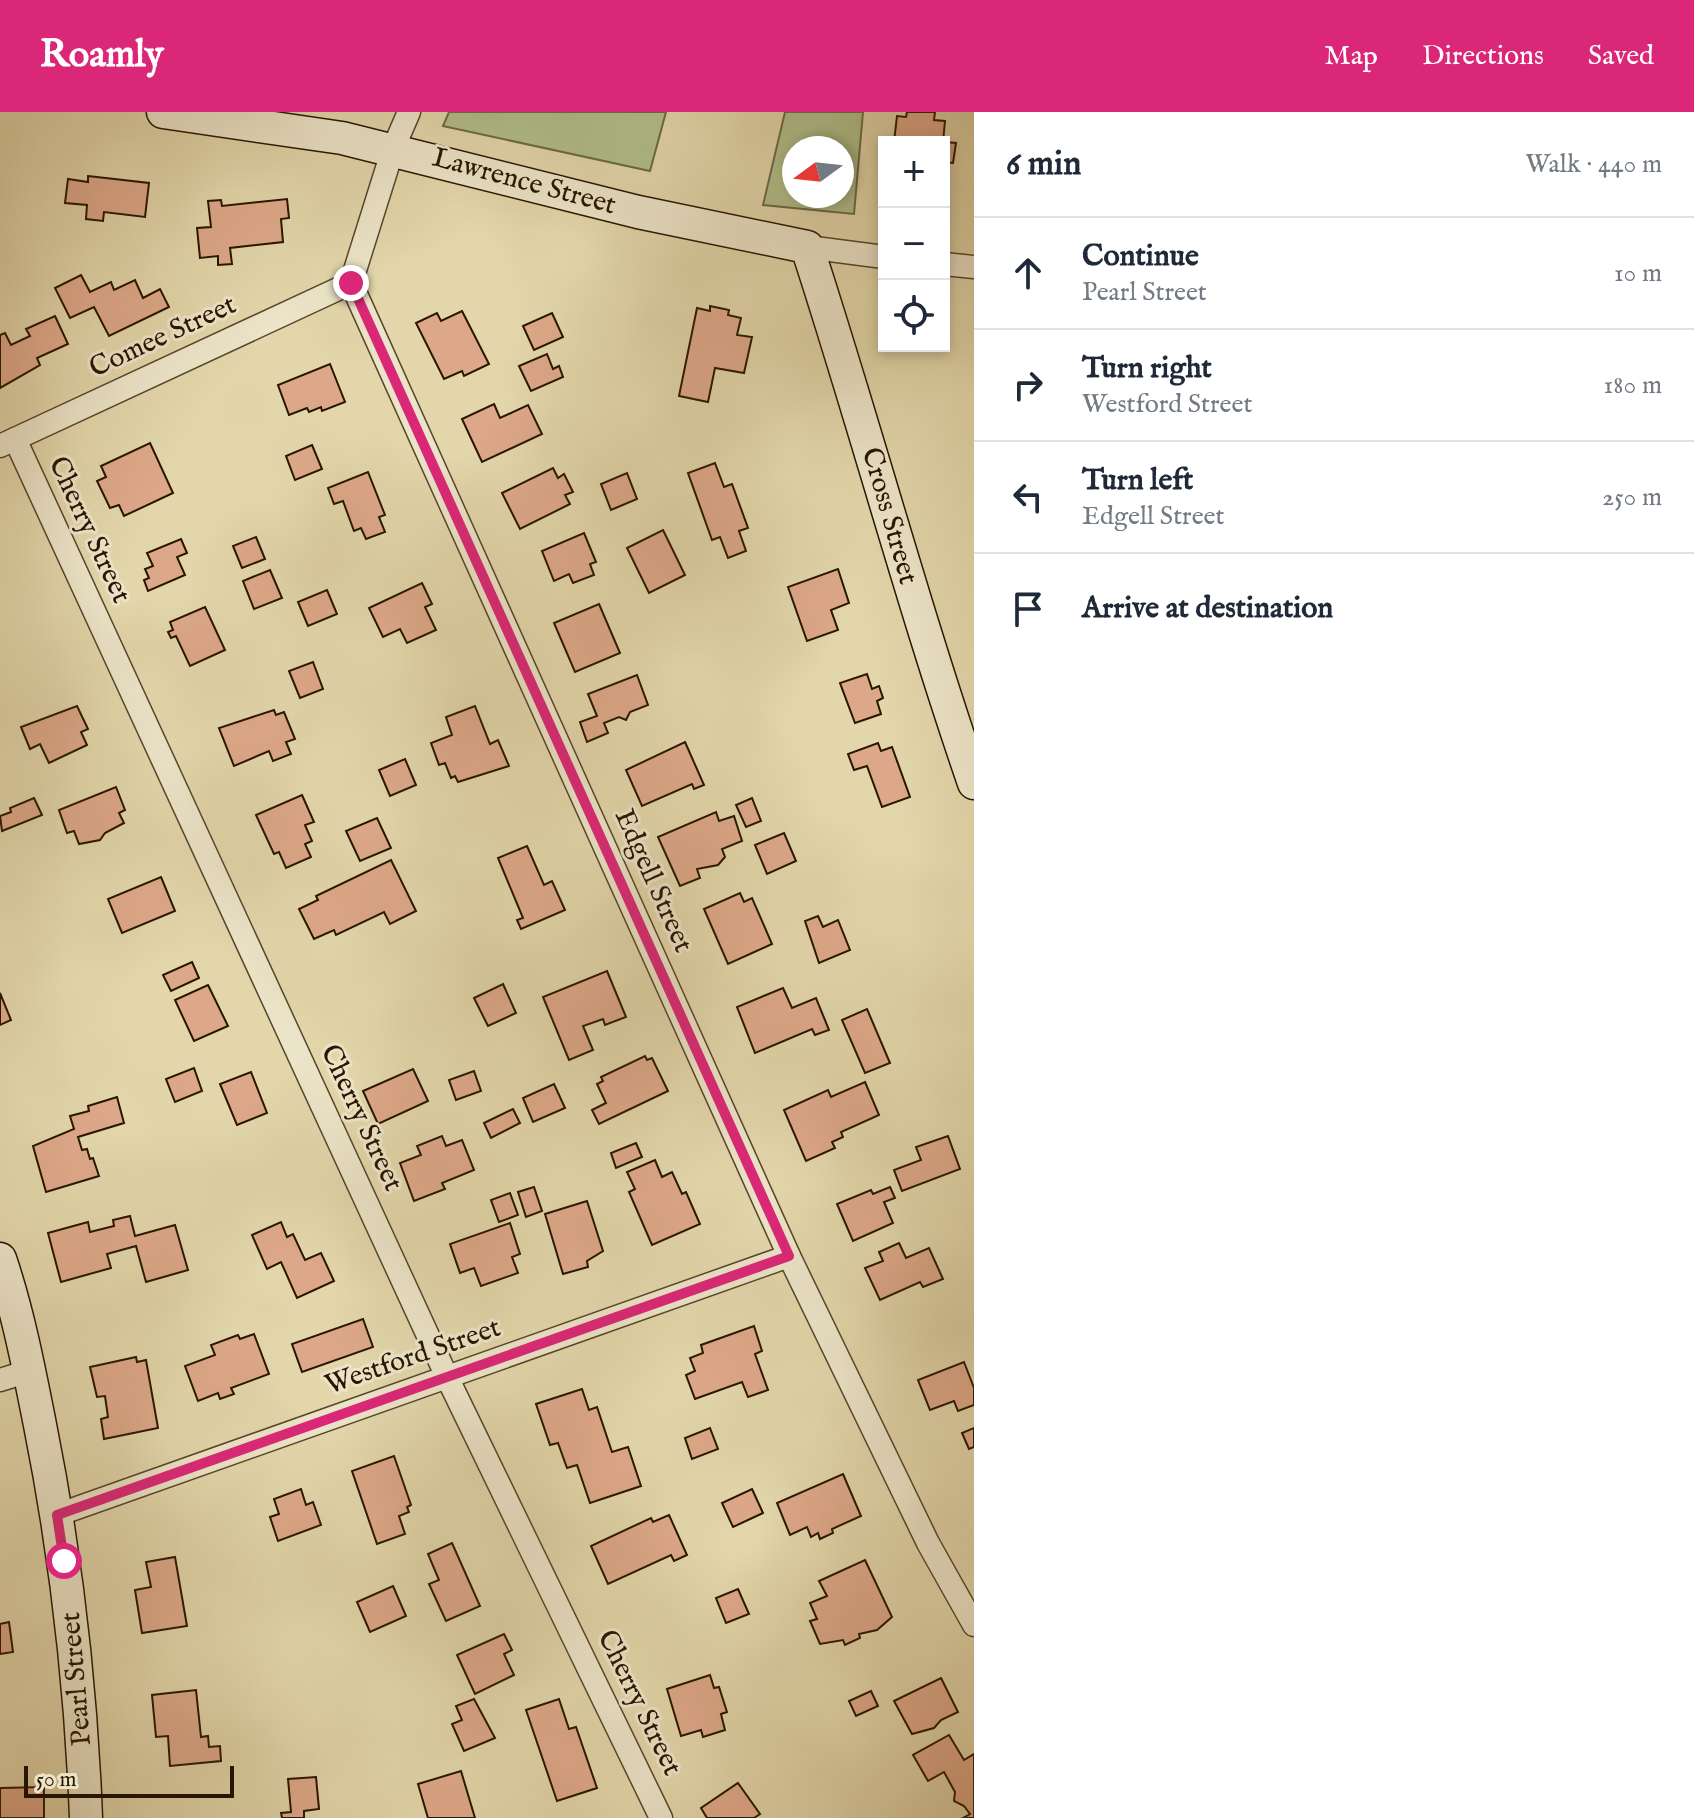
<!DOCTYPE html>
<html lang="en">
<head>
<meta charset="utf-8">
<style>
	body { margin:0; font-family:"IM FELL English",serif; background:#f2f2f3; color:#1f2937 }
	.controls { position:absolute; right:24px; top:24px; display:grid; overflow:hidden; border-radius:0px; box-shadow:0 4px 12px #0003 }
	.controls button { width:72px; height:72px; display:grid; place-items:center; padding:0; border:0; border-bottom:2px solid #e0e1e3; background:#fff; color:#1f2937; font:40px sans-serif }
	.compass { position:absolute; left:782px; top:24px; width:72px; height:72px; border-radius:50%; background:#fff; box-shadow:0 4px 12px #0003; rotate:255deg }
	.scale { position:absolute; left:24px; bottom:20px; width:210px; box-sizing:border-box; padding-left:8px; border:4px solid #281600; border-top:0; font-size:22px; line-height:28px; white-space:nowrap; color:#281600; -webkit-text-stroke:6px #ece4c8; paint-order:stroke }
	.stop { position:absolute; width:24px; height:24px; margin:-18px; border:6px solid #db2777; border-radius:50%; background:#fff }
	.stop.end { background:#db2777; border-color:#fff; box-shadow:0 2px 8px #0008 }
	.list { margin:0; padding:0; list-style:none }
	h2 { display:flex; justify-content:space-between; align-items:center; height:104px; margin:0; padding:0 32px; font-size:34px }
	h2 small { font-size:26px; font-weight:400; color:#747a83 }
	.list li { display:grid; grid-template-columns:52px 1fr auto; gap:24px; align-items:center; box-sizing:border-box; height:112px; padding:0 32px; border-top:2px solid #e0e1e3 }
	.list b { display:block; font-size:30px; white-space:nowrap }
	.list p { margin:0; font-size:26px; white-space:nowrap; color:#747a83 }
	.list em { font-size:26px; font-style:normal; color:#747a83 }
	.icon { flex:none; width:44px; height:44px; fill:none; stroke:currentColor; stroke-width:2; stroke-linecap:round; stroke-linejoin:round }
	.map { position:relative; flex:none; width:974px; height:1706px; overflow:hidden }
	header { display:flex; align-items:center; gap:48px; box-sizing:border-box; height:112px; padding:0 40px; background:#db2777; color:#fff }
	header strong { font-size:38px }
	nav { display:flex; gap:44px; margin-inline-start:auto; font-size:28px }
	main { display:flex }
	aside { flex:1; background:#fff }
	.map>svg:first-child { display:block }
	.green { fill:#b0be8b; stroke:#6c6a46; stroke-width:2; fill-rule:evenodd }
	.building { fill:#dda889; stroke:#281600; stroke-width:2 }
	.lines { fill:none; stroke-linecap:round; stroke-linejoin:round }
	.street-casing { stroke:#56462a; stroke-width:25 }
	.secondary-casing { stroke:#281600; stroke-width:35 }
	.street { stroke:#ece4c8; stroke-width:22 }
	.secondary { stroke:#ece4c8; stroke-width:32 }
	.route { stroke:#db2777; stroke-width:10 }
	.labels { text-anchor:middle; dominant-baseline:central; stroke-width:6; stroke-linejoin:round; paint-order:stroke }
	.street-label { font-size:28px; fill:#281600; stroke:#ece4c8 }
</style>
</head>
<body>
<header>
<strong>Roamly</strong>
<nav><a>Map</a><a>Directions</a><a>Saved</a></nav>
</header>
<main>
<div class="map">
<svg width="974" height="1706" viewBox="0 0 974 1706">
	<rect width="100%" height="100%" fill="#e2d6aa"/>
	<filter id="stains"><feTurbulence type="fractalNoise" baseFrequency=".0025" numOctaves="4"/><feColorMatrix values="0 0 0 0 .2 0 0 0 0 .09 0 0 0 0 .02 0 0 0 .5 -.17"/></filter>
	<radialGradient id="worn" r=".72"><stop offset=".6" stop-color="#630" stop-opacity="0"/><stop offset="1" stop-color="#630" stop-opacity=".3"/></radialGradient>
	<!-- green -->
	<g class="green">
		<polygon points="449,0 666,0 650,59 443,14"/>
		<path d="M 785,0 L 863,0 L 854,102 L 763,93 ZM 794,36 L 842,36 L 842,84 L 794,84 Z"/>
	</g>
	<!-- building -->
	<g class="building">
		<polygon points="907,0 935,0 934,8 945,9 943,30 894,30 897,4 906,5"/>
		<polygon points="944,30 956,31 953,51 944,50"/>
		<polygon points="88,64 149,71 145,105 104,100 103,109 86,107 87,93 65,91 68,67 88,70"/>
		<polygon points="287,87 289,106 281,107 283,130 230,136 232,152 218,153 218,144 200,146 197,116 211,115 208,89 221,88 222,94"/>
		<polygon points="81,163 90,180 111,170 114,178 135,168 143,186 160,177 169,195 109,224 94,195 70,206 55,176"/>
		<polygon points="710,194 729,198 728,203 741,206 737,223 752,225 744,261 715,256 708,290 679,284 697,196 710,199"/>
		<polygon points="462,199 489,252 464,264 462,259 444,267 416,211 437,201 441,209"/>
		<polygon points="552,201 563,225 534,238 523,214"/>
		<polygon points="55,204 68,232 37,246 40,253 0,276 0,223 5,221 11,233 30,224 26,217"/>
		<polygon points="547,242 553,257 559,254 563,265 531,279 519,254"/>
		<polygon points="330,252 345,290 322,299 321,295 309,300 307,296 289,303 278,273"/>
		<polygon points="494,292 500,306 528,293 542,322 482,350 462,307"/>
		<polygon points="150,331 173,381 124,404 119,393 110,396 97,369 106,365 101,354"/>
		<polygon points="312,333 322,357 295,368 286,344"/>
		<polygon points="715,351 724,375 732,372 748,416 739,419 746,439 728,446 720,425 712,428 688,361"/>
		<polygon points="553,356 558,366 564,362 573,380 565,383 570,392 520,417 502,381"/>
		<polygon points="368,360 385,403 379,405 385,420 366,427 361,416 354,419 343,389 334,392 328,376"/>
		<polygon points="627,361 637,387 611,398 601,372"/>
		<polygon points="663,418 685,463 649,481 627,436"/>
		<polygon points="584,421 596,450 590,452 594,463 573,471 569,462 554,469 542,439"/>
		<polygon points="256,425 265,447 242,456 233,434"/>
		<polygon points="181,427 187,441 177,445 185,463 148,479 144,468 149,466 145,457 153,454 147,441"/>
		<polygon points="838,457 849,491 831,498 838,518 807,529 788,475"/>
		<polygon points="270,458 282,486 254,497 243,469"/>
		<polygon points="422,471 432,492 425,495 436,518 407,531 400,517 383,525 369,496"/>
		<polygon points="327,478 337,502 308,514 298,490"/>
		<polygon points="599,492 620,541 575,560 554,511"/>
		<polygon points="205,495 225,538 190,554 176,524 171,526 168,520 173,518 170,510"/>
		<polygon points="313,550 323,577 300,586 289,559"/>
		<polygon points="867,562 872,577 879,574 883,586 877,589 881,602 855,611 840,571"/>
		<polygon points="637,563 648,593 630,600 626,608 619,605 604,611 608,621 587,630 580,610 597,604 588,582"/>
		<polygon points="77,594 88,617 81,620 87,633 49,651 40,632 30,637 21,615"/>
		<polygon points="475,594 490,632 498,628 509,654 458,670 455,664 451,666 445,651 439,653 431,631 452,623 446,605"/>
		<polygon points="274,598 276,603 284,600 295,627 286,630 291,642 273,649 269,639 234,654 219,616"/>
		<polygon points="685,630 704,673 694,677 692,672 642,694 626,658"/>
		<polygon points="878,631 881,639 892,635 910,685 882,695 867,654 854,658 848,642"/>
		<polygon points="405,647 416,673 390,684 379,658"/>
		<polygon points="116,675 125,698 119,701 124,711 105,721 100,728 79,732 74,719 67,721 59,698"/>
		<polygon points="302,683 314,710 305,713 312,729 305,732 311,745 286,756 279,740 274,742 256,703"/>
		<polygon points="34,686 42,703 2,719 0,704 11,700 10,696"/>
		<polygon points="752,686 761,709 746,715 736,693"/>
		<polygon points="716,700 719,709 734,704 742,729 722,737 725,745 718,753 697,757 700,766 680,774 658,725"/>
		<polygon points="377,706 391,736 360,749 346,719"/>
		<polygon points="784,721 796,749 767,762 755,733"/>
		<polygon points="527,734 544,773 552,769 565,798 521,817 517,808 523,806 498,746"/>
		<polygon points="391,748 416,799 390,812 384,800 336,823 334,818 314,827 299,797 318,788 316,784"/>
		<polygon points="161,765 175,799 122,821 108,787"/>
		<polygon points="740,781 744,790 752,786 772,832 728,852 704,797"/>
		<polygon points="818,804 823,815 838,808 850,838 819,851 805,809"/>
		<polygon points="192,850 199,866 171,879 163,863"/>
		<polygon points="607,859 626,905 605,913 603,907 583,914 593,938 569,948 543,885"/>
		<polygon points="503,872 516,901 488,914 474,886"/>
		<polygon points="208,873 228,914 194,929 175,888"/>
		<polygon points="783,876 792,896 816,886 829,918 815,923 812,917 755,941 737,895"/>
		<polygon points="0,881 11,908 0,913"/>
		<polygon points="867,897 890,951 865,961 842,908"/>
		<polygon points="645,944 647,948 652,946 668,979 599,1012 592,998 606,991 597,972 603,969 601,965"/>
		<polygon points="194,956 202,979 175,990 166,967"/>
		<polygon points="413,957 428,989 378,1012 363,979"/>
		<polygon points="474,959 481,979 456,988 449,968"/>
		<polygon points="251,960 267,1001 237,1013 220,972"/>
		<polygon points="865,970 879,1003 841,1020 843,1025 832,1030 835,1036 806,1049 784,998 828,978 831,985"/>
		<polygon points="554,972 565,996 533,1010 523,986"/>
		<polygon points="117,985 124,1011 78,1025 82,1038 87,1037 90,1047 93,1046 99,1064 46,1080 33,1034 74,1017 70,1004 89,999 88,994"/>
		<polygon points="513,997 520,1011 491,1026 484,1011"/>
		<polygon points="442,1024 446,1034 462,1028 474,1058 442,1071 445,1077 414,1089 400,1051 421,1043 417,1034"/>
		<polygon points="948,1024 960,1057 902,1079 894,1058 921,1048 916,1035"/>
		<polygon points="636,1031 642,1045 616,1056 611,1041"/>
		<polygon points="655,1048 662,1065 672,1060 682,1082 686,1080 700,1112 652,1133 629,1080 635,1077 627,1060"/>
		<polygon points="534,1075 542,1099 526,1105 518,1080"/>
		<polygon points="890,1075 895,1086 884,1090 893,1111 853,1129 837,1092 871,1078 873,1082"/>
		<polygon points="510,1081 518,1103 499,1110 491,1088"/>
		<polygon points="587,1089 603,1139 587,1149 588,1155 563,1162 545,1102"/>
		<polygon points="130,1104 135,1124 175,1113 188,1158 146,1170 136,1134 107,1142 111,1156 61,1170 48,1121 88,1110 90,1120 114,1114 113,1108"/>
		<polygon points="281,1110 287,1125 293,1122 305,1148 321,1141 334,1169 297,1186 281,1150 267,1157 252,1123"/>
		<polygon points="510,1111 520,1142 512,1145 518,1161 481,1174 474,1156 460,1161 450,1132"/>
		<polygon points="899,1131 906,1146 929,1136 943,1167 923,1175 920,1170 880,1188 865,1156 883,1149 879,1140"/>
		<polygon points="363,1207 373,1235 302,1260 292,1232"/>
		<polygon points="754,1214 762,1239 755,1242 768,1278 748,1285 742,1270 695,1287 686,1263 695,1259 690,1246 703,1241 701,1233"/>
		<polygon points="254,1222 269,1262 231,1276 234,1282 220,1287 218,1281 198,1289 185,1254 215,1243 211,1233 238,1223 240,1227"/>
		<polygon points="136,1245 137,1250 146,1248 158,1316 104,1327 101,1307 108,1305 105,1284 97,1285 90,1255"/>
		<polygon points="964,1250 974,1276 974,1293 958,1299 954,1289 930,1298 918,1268"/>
		<polygon points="582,1277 589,1298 597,1295 612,1340 628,1335 641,1374 590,1391 577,1353 567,1356 558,1331 550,1333 536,1292"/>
		<polygon points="710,1316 718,1337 692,1347 685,1326"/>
		<polygon points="974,1316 974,1335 969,1337 962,1321"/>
		<polygon points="394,1344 411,1393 407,1395 409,1400 399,1404 405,1422 377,1432 352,1359"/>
		<polygon points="843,1362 861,1404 832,1417 833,1421 820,1427 818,1421 811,1425 807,1415 790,1423 777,1391"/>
		<polygon points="301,1377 306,1393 313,1390 321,1413 278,1429 270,1405 279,1402 274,1387"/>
		<polygon points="752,1377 763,1401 733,1415 722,1391"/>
		<polygon points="669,1403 687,1443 674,1449 671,1443 608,1472 591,1434 651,1406 653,1410"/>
		<polygon points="452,1431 480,1494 446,1509 429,1472 439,1468 428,1442"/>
		<polygon points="175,1445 187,1514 142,1521 135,1478 151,1475 146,1450"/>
		<polygon points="865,1448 892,1505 877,1518 859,1522 860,1526 845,1533 843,1528 820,1532 810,1509 817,1507 810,1491 827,1484 819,1469"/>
		<polygon points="393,1474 406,1504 370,1520 357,1490"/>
		<polygon points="738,1477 749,1502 726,1511 716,1486"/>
		<polygon points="9,1510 13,1540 0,1542 0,1512"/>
		<polygon points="504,1522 512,1538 504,1542 514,1563 475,1582 457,1543"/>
		<polygon points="710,1563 714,1576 719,1575 727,1600 721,1602 725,1618 703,1625 701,1618 681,1624 667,1577"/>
		<polygon points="941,1566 958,1600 941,1608 934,1616 912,1622 894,1589"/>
		<polygon points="196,1578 201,1625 208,1624 209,1635 220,1634 221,1649 170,1654 168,1624 156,1625 152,1583"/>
		<polygon points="871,1579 878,1594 856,1604 849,1589"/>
		<polygon points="474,1587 495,1626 464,1639 452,1612 462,1608 456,1594"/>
		<polygon points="559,1587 569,1617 576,1615 597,1676 557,1689 526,1598"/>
		<polygon points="949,1623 964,1648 974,1642 974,1706 963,1706 970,1702 964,1694 954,1689 955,1680 944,1660 928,1669 913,1643"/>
		<polygon points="461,1659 475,1706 428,1706 418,1672"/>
		<polygon points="316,1665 319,1697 304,1699 304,1706 282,1706 281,1701 291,1700 288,1667"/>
		<polygon points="738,1671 760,1702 754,1706 707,1706 701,1696"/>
		<polygon points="44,1675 44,1706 0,1706 0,1676"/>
	</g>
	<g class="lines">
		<defs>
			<g id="street">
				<polyline points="409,0 393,37 351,171 789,1144 928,1431 974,1513"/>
				<polyline points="807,135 884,145"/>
				<polyline points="944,152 974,155"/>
				<polyline points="15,327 447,1265 661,1706"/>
				<polyline points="0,334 351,171"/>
				<polyline points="0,1268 29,1259"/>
				<polyline points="57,1403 789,1144"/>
			</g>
			<g id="secondary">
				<path d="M 163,0 L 342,26 L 638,100 L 807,135 C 865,313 913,494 974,671"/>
				<path d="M 0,1147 C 18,1200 29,1257 40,1313 C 66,1443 81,1573 86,1706"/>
			</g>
		</defs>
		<!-- street casing -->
		<use href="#street" class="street-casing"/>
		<!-- secondary casing -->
		<use href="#secondary" class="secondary-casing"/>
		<!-- street -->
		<use href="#street" class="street"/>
		<!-- secondary -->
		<use href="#secondary" class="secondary"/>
	</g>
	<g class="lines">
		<!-- route -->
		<polyline class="route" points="64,1449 57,1403 789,1144 351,171"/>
	</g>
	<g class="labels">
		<!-- street labels -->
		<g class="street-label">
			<text transform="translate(524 70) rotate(15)">Lawrence Street</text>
			<text transform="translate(163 225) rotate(-25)">Comee Street</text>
			<text transform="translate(889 404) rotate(74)">Cross Street</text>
			<text transform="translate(89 418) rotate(65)">Cherry Street</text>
			<text transform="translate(653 769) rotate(66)">Edgell Street</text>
			<text transform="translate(361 1006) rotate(65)">Cherry Street</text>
			<text transform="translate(413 1245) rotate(-19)">Westford Street</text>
			<text transform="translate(77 1567) rotate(-95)">Pearl Street</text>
			<text transform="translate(639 1591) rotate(64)">Cherry Street</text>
		</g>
	</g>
	<rect width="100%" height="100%" filter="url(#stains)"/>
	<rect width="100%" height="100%" fill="url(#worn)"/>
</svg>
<div class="controls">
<button>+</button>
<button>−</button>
<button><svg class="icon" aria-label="locate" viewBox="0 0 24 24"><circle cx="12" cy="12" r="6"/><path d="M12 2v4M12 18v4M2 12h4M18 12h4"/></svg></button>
</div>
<svg class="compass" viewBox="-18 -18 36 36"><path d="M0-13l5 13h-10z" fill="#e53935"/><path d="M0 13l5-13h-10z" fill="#747a83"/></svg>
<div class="scale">50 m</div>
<div class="stop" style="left:64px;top:1449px"></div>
<div class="stop end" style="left:351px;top:171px"></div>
</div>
<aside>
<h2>6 min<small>Walk · 440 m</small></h2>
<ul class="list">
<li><svg class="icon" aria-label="ahead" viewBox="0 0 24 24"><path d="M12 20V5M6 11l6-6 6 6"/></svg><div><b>Continue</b><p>Pearl Street</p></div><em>10 m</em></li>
<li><svg class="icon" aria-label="right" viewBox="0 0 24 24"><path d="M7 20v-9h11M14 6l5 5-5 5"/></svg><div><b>Turn right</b><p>Westford Street</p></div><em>180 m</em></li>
<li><svg class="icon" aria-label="left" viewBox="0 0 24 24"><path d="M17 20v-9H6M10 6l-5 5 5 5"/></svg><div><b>Turn left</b><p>Edgell Street</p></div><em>250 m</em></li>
<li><svg class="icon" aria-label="arrive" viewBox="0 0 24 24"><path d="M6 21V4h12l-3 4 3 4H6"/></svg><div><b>Arrive at destination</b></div></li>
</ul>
</aside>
</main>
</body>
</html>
